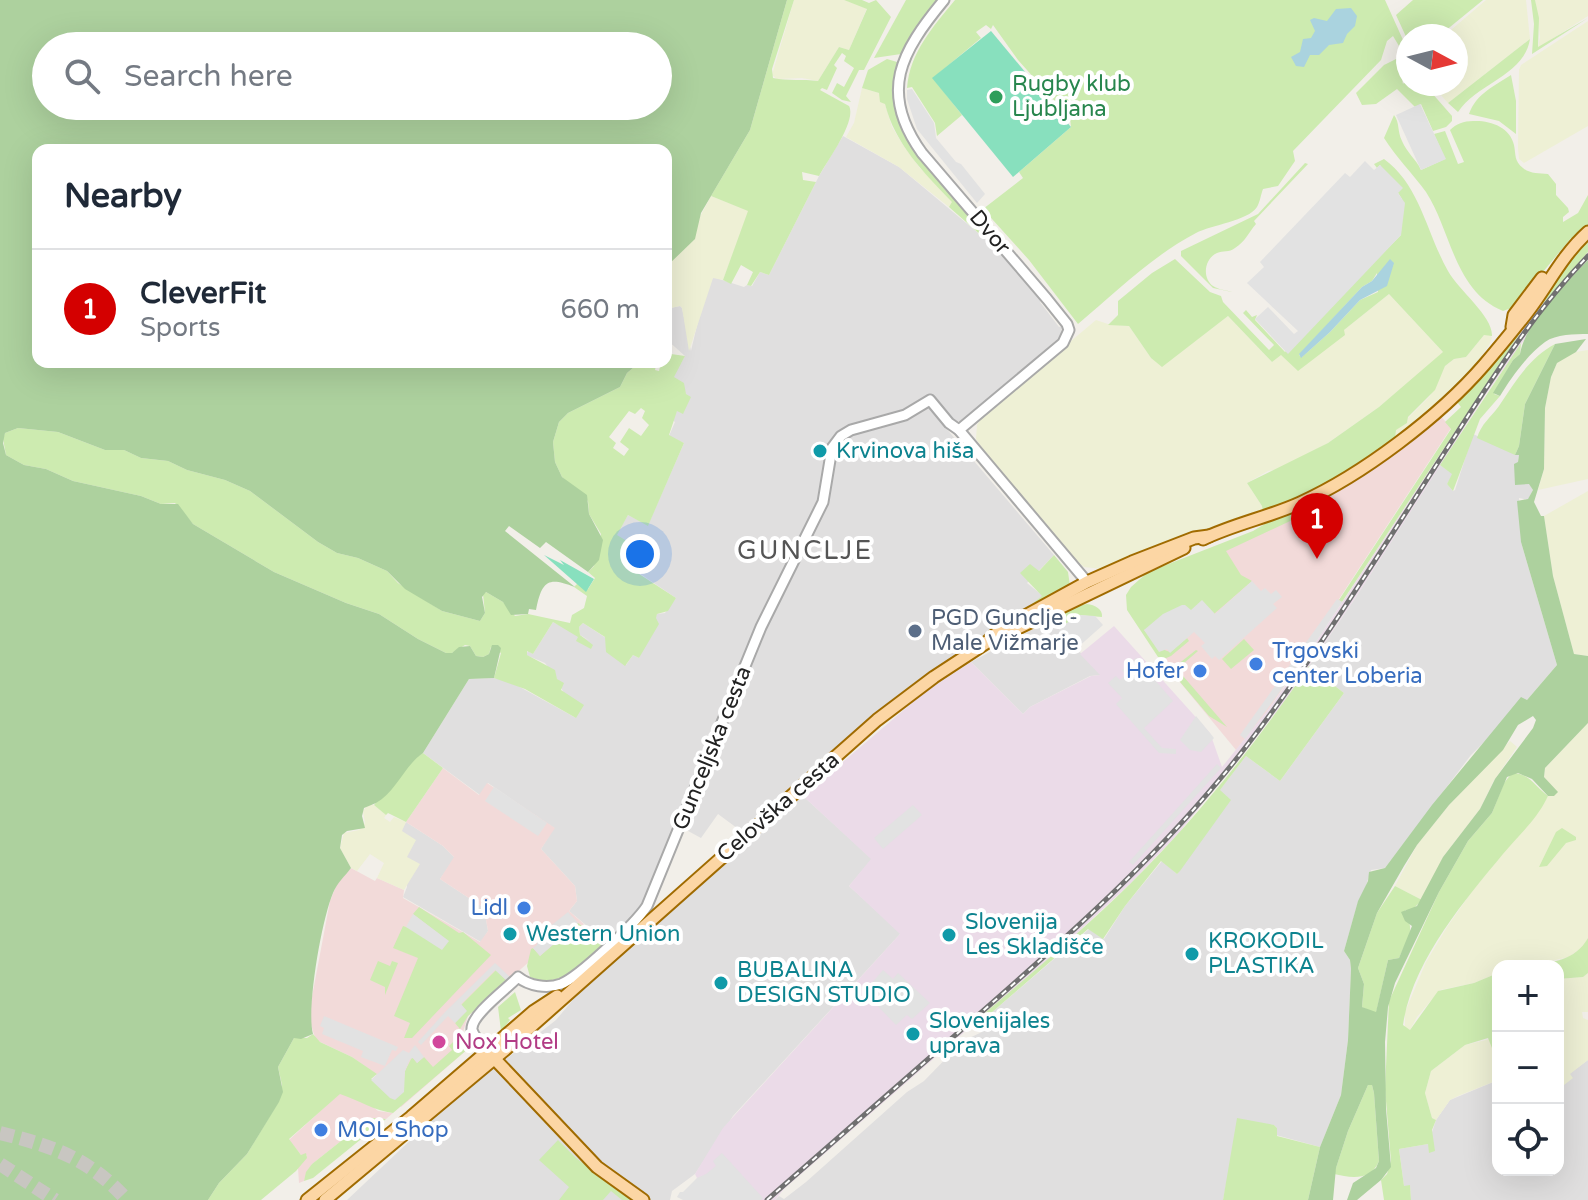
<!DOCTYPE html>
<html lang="en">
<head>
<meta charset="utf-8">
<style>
	body { margin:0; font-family:"Varela Round",sans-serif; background:#f6f6f7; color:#1f2937 }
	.controls { position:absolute; right:24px; bottom:24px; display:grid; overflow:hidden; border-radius:16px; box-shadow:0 8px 32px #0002 }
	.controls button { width:72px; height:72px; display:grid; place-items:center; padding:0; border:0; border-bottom:2px solid #e0e1e3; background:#fff; color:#1f2937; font:40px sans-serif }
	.compass { position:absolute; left:1396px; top:24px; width:72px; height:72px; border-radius:50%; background:#fff; box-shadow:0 8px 32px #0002; rotate:97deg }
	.you { position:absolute; left:640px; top:554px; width:28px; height:28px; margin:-20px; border:6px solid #fff; border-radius:50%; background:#1a73e8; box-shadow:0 0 0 12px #1a73e833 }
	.badge { display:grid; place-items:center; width:52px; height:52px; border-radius:50%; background:#d40000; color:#fff; font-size:26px; font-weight:700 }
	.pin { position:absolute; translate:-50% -66px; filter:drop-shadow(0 2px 4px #0008) }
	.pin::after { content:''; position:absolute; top:42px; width:28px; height:24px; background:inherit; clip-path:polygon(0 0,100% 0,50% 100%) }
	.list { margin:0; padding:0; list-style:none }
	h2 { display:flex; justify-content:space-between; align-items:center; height:104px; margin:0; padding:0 32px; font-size:34px }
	h2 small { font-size:26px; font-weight:400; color:#747a83 }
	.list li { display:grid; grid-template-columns:52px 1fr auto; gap:24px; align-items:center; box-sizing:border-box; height:120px; padding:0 32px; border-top:2px solid #e0e1e3 }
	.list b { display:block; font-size:30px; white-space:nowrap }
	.list p { margin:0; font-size:26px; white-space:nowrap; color:#747a83 }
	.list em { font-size:26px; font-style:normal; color:#747a83 }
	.icon { flex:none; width:44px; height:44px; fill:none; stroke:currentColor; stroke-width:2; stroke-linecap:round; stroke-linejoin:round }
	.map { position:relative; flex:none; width:1588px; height:1200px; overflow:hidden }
	.search { position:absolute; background:#fff; box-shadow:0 8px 32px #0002; left:32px; top:32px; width:640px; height:88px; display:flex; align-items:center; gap:20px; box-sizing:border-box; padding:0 28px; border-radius:44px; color:#747a83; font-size:30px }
	.panel { position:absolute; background:#fff; box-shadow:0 8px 32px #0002; left:32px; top:144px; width:640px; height:224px; border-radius:16px }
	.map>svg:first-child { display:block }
	.residential { fill:#e0dfdf }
	.commercial { fill:#f2dad9 }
	.industrial { fill:#ebdbe8 }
	.farmland { fill:#eef0d5 }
	.grass { fill:#cdebb0; fill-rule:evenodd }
	.forest { fill:#add19e; fill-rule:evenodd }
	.pitch { fill:#88e0be }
	.parking { fill:#e2e2e2 }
	.water { fill:#aad3df }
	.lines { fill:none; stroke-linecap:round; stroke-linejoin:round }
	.highway-tunnel { stroke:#c8c6c1; stroke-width:14; stroke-dasharray:14 7; stroke-linecap:butt }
	.minor-casing { stroke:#a9a9a9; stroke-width:13 }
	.major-casing { stroke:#a06b00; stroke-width:15 }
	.minor { stroke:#fff; stroke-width:9 }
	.major { stroke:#fcd6a4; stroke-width:11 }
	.rail-casing { stroke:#707070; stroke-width:5 }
	.rail { stroke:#fff; stroke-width:2; stroke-dasharray:6; stroke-linecap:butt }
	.leisure-dot { fill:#2e9e5b; stroke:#fff; stroke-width:3 }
	.culture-dot { fill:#0f9aa8; stroke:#fff; stroke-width:3 }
	.service-dot { fill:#5c6f8a; stroke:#fff; stroke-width:3 }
	.shop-dot { fill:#3f7fe0; stroke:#fff; stroke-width:3 }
	.hotel-dot { fill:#d1479c; stroke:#fff; stroke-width:3 }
	.labels { text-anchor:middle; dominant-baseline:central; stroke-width:8; stroke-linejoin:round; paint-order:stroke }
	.leisure-label { font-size:22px; fill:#27864d; stroke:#fff; text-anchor:start }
	.street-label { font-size:22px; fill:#222; stroke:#fff }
	.culture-label { font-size:22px; fill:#0d838f; stroke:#fff; text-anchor:start }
	.service-label { font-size:22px; fill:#4e5e75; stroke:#fff; text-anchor:start }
	.shop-label { font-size:22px; fill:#366cbe; stroke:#fff; text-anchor:start }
	.hotel-label { font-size:22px; fill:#b23c85; stroke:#fff; text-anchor:start }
	.quarter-label { font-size:26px; letter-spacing:2px; fill:#555; stroke:#fff }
</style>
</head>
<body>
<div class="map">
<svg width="1588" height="1200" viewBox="0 0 1588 1200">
	<rect width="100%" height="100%" fill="#f2efe9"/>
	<!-- residential -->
	<g class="residential">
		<polygon points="843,136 899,167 983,237 986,234 1042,299 1040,302 1059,327 1062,326 1061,336 974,411 961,421 952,421 945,427 1054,555 1027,583 1043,596 863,726 741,831 718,814 701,838 677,825 643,904 632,918 604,940 569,911 577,901 575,886 541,849 554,828 488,783 480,795 423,753 469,679 494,678 509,681 576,718 557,679 545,663 526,655 528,651 533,654 553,622 590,641 580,635 579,627 583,623 606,638 626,665 633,655 639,658 657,614 665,613 676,598 633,569 616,535 628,515 648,525 684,443 669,436 675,422 672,420 686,394 673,377 685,356 666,339 666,309 680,306 682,308 691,351 699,317 713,277 744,287 747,285 752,286 760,272 769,275 819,176"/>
		<polygon points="1473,434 1519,455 1518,462 1533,490 1528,500 1519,498 1521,542 1557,665 1527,700 1471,755 1385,868 1371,870 1364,892 1358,902 1344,951 1350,960 1351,969 1348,1040 1341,1095 1320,1147 1276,1135 1277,1128 1274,1125 1226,1185 1223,1200 775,1200 779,1196 784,1199 806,1182 907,1092 924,1081 963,1041 982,1032 983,1020 1089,929 1104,939 1125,906 1162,861 1177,874 1230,800 1219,791 1246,756 1280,781 1344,693 1309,666 1356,597 1440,465 1453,474 1447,484 1453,491 1455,490"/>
		<polygon points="1039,626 1044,633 1056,626 1101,675 1090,676 1030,707 1023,714 971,662"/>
		<polygon points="803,796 872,859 849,886 901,933 733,1116 695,1174 672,1191 670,1200 347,1200 452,1101 556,1020 588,982"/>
		<polygon points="406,822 443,846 455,858 440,879 484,908 488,931 481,942 403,897 407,887 407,857 401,831"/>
		<polygon points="1588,1060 1588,1200 1411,1200 1410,1186 1404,1186 1399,1149 1428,1144 1436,1120 1450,1100 1498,1080 1498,1170 1558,1170 1558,1088 1572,1078 1569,1074"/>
	</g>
	<!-- commercial -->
	<g class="commercial">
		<polygon points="1440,415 1451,428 1339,599 1342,602 1268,710 1236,750 1165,664 1128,610 1275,518 1339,489"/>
		<polygon points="443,768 479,795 487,783 555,828 541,849 575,886 577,901 569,911 584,924 543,958 530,961 468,1016 463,1032 470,1043 469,1048 401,1107 376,1074 352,1057 316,1040 311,1025 311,1002 330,901 337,884 351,868 375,881 377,878 404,890 403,898 480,942 488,931 484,908 440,879 454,857 443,846 406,822"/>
		<polygon points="340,1093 371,1105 378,1111 393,1113 386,1119 373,1118 365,1122 312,1164 304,1181 299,1183 298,1168 307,1155 302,1156 289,1140"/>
	</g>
	<!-- industrial -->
	<polygon class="industrial" points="1588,252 1588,260 1550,303 1486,394 1356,597 1284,702 1178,834 1132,882 1062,947 784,1189 775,1200 683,1200 697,1178 695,1174 723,1128 900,934 849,886 871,859 803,796 925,692 971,662 1023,714 1030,707 1091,676 1100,675 1080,654 1114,626 1210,733 1222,767 1268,710 1312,648 1529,320"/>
	<!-- farmland -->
	<g class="farmland">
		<polygon points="794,0 844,0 867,8 849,50 839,47 818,81 802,78 777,79 772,75"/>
		<polygon points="1486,0 1526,0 1530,39 1448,103 1431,84 1456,84 1456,36 1444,36"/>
		<polygon points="1535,0 1588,0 1588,16 1538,48 1540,37"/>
		<polygon points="1588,21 1588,126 1524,163 1519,159 1518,148 1519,70 1521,65"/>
		<polygon points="862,88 879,93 885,104 892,127 903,145 919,167 953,202 951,206 949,207 899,167 846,137 854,123"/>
		<polygon points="711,196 749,211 723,280 713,278 689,351 682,308 680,306 666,309 666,267 684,247"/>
		<polygon points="1389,294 1444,353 1379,407 1328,443 1280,469 1268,471 1247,483 1262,506 1263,513 1236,523 1171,539 1102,569 1084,567 1074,559 998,470 976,439 977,425 984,414 1096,320 1108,324 1129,326 1151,358 1162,366 1228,316 1272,362 1280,354 1290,362 1344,330"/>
		<polygon points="1490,334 1492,338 1489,345 1474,367 1437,403 1395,438 1395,430 1407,423 1408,418 1430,396 1445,366 1454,359 1466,357 1484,335"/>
		<polygon points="1588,350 1588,479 1538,490 1544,469 1545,408 1551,377 1557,363 1563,358 1570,353"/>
		<polygon points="1588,491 1588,656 1574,654 1553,576 1544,516"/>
		<polygon points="1588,723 1588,938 1584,946 1569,957 1528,966 1498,966 1498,973 1474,983 1440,990 1417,1017 1410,1030 1405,1028 1405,1012 1426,962 1447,927 1473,890 1543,805 1548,796 1557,792 1544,777 1545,768"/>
		<polygon points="1510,741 1517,747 1493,782 1480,809 1443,857 1422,900 1395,886 1417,845 1449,805"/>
		<polygon points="368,805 374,805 386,815 384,818 390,822 394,817 406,822 402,831 416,840 407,857 420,864 404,890 377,878 384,863 370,854 357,871 351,868 340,848 344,833 359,830 365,823 363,811"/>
		<polygon points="1588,965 1588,1012 1582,1012 1583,1018 1588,1020 1588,1060 1570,1074 1573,1078 1559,1089 1558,979 1583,977 1588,973"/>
		<polygon points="1490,1039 1498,1063 1498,1080 1458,1096 1450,1100 1436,1120 1432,1118 1425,1093 1431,1071 1465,1045"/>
	</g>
	<!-- grass -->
	<g class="grass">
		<path d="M 787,0 L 794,0 L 772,69 L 773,78 C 788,81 803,79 818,81 L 839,47 L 849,50 L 867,9 L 844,0 L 862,0 L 869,3 L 876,0 L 891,17 L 864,70 L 859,70 L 846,96 L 851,102 L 842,100 L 832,93 L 837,83 L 844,87 L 854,68 L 844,61 L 846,56 L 842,53 L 834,65 L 837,68 L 827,90 L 822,88 L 820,90 L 849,106 C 857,121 827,161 819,176 L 802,172 L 803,180 L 816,182 L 769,275 L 760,272 L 751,286 L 747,285 L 753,272 L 741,265 L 731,284 L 723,280 L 748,211 L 711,196 L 750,130 Z"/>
		<polygon points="906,0 940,0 901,54 874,58"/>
		<path d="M 955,0 L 1385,0 L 1408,51 L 1402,51 L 1393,36 L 1387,41 L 1381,60 L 1293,151 L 1295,161 L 1278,186 L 1263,189 C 1261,194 1260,202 1257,207 C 1248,221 1211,225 1196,233 C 1152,256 1115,293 1078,324 L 1029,260 L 983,209 L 1023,178 L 1019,172 L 1071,127 L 1070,118 L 1018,60 L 993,25 L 991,29 L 986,25 L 976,32 L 981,38 L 933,78 L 962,115 L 937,136 L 935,123 L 912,87 L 907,88 C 910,52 933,27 955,0 Z"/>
		<polygon points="1413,0 1483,0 1439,36 1408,36 1408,41 1396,15"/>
		<polygon points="1531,0 1535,0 1539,18 1538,47 1588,18 1532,54 1534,24"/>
		<path d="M 1530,39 C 1524,76 1479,82 1458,112 L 1448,103 Z"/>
		<path d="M 887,59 L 897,62 C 892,90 894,112 907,138 L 986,234 L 983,237 L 949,207 L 952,202 C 924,173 895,144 885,104 L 880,102 L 879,93 L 862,88 L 868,70 Z"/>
		<path d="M 1396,59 C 1408,66 1401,76 1403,84 L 1408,77 L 1408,84 L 1424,84 L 1452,116 L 1452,121 L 1446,127 L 1433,131 L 1421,104 L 1415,107 L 1397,89 L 1376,104 L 1362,105 L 1356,93 L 1384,65 Z"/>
		<path d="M 1511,75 L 1516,101 L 1516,134 L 1499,121 L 1469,114 C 1476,94 1494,86 1511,75 Z"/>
		<path d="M 1394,115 C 1400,123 1397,131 1402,141 C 1407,153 1416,159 1421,170 L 1445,159 L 1434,134 L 1445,131 L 1458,164 L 1464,162 L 1450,130 C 1456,124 1464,121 1473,121 C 1490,120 1510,127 1514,145 C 1516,155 1514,161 1523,168 C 1530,174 1539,173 1548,174 L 1556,184 L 1556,195 L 1568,208 L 1569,212 L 1563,217 L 1563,222 L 1578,213 L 1588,195 L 1588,226 L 1574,240 L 1571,238 L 1514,307 L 1503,311 C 1454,291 1451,230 1426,192 C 1413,174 1396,157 1384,138 Z"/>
		<path d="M 1384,159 C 1420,185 1427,234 1448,271 C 1459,291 1493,316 1492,336 L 1484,335 L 1466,357 L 1454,359 L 1445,366 L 1435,390 L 1408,417 L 1407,423 L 1396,430 L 1395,438 L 1317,491 L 1263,513 L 1262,506 L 1247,483 L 1328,443 L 1379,407 L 1443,352 L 1389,294 L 1344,330 L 1345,335 L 1298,371 L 1281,355 L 1272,362 L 1228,316 L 1162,367 L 1151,358 L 1129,326 L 1108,325 L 1118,315 L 1118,301 L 1152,273 L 1175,259 L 1210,292 L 1221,296 L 1223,302 L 1269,350 L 1274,345 L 1243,313 L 1246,310 L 1252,317 L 1257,315 L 1255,320 L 1285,352 L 1401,235 L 1402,199 L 1380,165 L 1377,168 L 1374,164 ZM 1377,273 L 1378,292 L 1360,300 L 1330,332 L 1302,357 L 1299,355 L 1362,287 L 1372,281 Z"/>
		<path d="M 1305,163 L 1308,164 L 1254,221 L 1256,224 C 1249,232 1245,242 1235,248 C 1229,253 1223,250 1217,253 C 1204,259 1202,278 1213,286 C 1219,290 1226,290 1232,292 L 1213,288 L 1181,256 L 1181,251 L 1258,214 Z"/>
		<path d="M 1588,237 L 1588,252 L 1529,320 L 1342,602 L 1339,600 L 1451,429 L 1445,422 L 1461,407 L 1457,402 C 1506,351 1542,290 1588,237 Z"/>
		<polygon points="1521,343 1520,354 1513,360 1494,394 1500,396 1480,419 1453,491 1447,484 1452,474 1440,465"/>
		<path d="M 1555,344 L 1525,404 L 1519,446 L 1515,455 L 1477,438 C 1481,424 1491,417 1499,406 C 1516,381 1528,359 1555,344 Z"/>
		<path d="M 671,354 L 685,356 L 674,377 L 684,383 L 686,394 L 691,397 L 683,414 L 677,411 L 669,435 L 684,443 L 648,526 L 628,515 L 617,535 L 643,551 L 633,570 L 676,598 L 668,611 L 657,614 L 656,618 L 659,624 L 639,658 L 633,655 L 625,666 L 606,652 L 605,637 L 583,623 L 579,627 L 580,635 L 593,645 L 591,649 L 576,641 L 578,637 L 553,622 L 533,654 L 527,651 L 527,655 L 555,670 L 557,679 L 564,683 L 561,690 L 584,705 L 576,718 L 525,689 L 494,678 L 501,653 L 491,647 L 489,654 L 483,657 L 476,656 L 470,646 L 465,645 L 452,653 L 446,653 L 418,639 L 379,614 L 346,603 L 274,572 L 193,524 L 175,503 L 161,504 L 141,496 L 73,481 L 46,469 L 24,465 L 6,455 L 3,439 L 5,433 L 18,428 L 58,432 L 105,450 L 124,450 L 141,458 L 168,461 L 187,470 L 225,480 L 250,491 L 318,542 L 337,553 L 358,558 L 387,571 L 398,583 L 442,611 L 480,621 L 485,613 L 483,594 L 486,592 L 503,602 L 515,616 L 528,614 L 570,623 L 572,615 L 584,608 L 587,596 L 574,587 L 578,583 L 588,589 L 595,578 L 588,572 L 594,566 L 601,534 L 589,514 L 588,501 L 562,477 L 555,462 L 553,442 L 559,422 L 568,413 L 620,387 L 627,373 L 640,362 L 657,362 L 655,370 L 659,371 L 661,362 L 666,362 L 666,357 ZM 641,408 L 645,411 L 642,418 L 649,425 L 641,436 L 629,428 L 620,442 L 629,449 L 624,456 L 613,448 L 616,443 L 609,437 L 629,411 L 635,414 Z"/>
		<polygon points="1313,503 1303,515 1226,551 1241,575 1252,581 1214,614 1191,611 1144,630 1162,649 1170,652 1187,638 1189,641 1171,656 1164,659 1158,657 1127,610 1126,595 1131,587 1148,572 1253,531 1275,518"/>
		<polygon points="1054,555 1068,572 1070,586 1011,620 1042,596 1020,573 1030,564 1039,571"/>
		<path d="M 1087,604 C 1095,605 1103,609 1102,617 L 1078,615 L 1059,629 L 1056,626 L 1044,633 L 1039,626 L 1074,607 Z"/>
		<polygon points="1244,639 1254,650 1231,669 1222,659"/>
		<polygon points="1196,650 1198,651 1177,669 1227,727 1209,716 1175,676 1177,665"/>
		<path d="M 1309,666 L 1344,693 L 1280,781 L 1246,756 L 1220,790 L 1231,800 L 1180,871 L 1177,874 L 1161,861 L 1125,906 L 1103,939 L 1088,929 L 983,1020 L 980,1017 C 1031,974 1083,930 1131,883 C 1197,818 1256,743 1309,666 Z"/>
		<polygon points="423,753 443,768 406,822 388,813 386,815 374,805 412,760"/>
		<path d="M 1512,773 C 1530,773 1535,787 1548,796 L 1546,800 C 1536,820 1517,837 1503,854 C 1464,901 1412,962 1403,1025 L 1410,1030 L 1438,991 L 1474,983 L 1498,973 L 1498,1063 L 1488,1038 L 1465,1045 L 1431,1071 L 1425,1093 L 1432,1118 L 1436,1120 L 1432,1130 L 1435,1151 L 1429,1153 L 1428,1144 L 1399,1149 L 1404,1186 L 1410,1185 L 1411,1200 L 1384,1200 L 1381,1180 L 1387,1174 L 1391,1161 L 1385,1089 L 1389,1001 L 1439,892 L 1468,841 L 1492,813 L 1504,783 Z"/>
		<polygon points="1562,828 1576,837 1576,840 1566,843 1547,866 1539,867 1556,832"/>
		<path d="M 1395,886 L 1422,900 L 1412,910 L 1405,910 C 1415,933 1409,936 1399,958 L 1388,960 L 1376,1013 L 1374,1013 L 1362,1007 L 1364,984 L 1358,968 L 1377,913 Z"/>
		<polygon points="419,907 459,933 463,932 491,955 412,1038 404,1038 410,1023 394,1016 418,958 393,948 403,926 448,941 413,914"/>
		<path d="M 578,923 L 604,943 C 583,961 561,991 530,977 L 527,966 L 531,949 L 533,948 L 540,956 Z"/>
		<path d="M 1588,938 L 1588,973 L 1583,977 L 1558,979 L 1558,966 L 1528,966 C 1552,962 1575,961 1588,938 Z"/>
		<polygon points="378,961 390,966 392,961 398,963 385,995 385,987 370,980"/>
		<polygon points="496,970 507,981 468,1016 460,1029 455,1023 466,1011 461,1005"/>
		<polygon points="515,992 521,1010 508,1018 510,1020 501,1031 498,1007"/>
		<path d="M 463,1032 L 470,1043 L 469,1048 L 393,1113 C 375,1111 358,1100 340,1094 L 289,1139 L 301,1155 L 306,1153 L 307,1158 L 296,1171 L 261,1200 L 208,1200 L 219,1183 L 247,1154 L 279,1101 L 282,1085 L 278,1067 L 294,1038 L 307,1038 L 313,1034 L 320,1042 L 352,1057 L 377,1074 L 371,1079 L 403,1086 L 405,1071 L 412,1057 L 417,1063 L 424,1057 L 433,1067 L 452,1050 L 449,1046 Z"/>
		<path d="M 1368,1085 L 1372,1085 L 1374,1093 L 1379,1161 C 1371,1181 1351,1178 1334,1174 L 1348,1131 Z"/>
		<polygon points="373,1118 386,1119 313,1178 304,1181 306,1172 312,1164 365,1122"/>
		<polygon points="1237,1118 1274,1125 1277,1128 1277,1136 1320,1147 1308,1200 1223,1200"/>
		<polygon points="558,1140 576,1158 631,1200 622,1200 611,1191 603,1200 559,1200 569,1187 539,1160"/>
	</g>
	<!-- forest -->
	<g class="forest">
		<path d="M 0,0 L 787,0 L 750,130 L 701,213 L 695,239 L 666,267 L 666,150 L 38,150 L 38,362 L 640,362 L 627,373 L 620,387 L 568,413 L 559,422 L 553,442 L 555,462 L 562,477 L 587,495 L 589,514 L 603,540 L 599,560 L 588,572 L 546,542 L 540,548 L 509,526 L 505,531 L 575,587 C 549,577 542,579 536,610 L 529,609 L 528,614 L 511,615 L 503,602 L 486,592 L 482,597 L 485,613 L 480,621 L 442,611 L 405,589 L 387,571 L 358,558 L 337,553 L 318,542 L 250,491 L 225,480 L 187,470 L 168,461 L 141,458 L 124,450 L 105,450 L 58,432 L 18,428 L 5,433 L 3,443 L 6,455 L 24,465 L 46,469 L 73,481 L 141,496 L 161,504 L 178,504 L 193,524 L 274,572 L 346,603 L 379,614 L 418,639 L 446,653 L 452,653 L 459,647 L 470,646 L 476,656 L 483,657 L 489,654 L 492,645 L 498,645 L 501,648 L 494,678 L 469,679 L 423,753 C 404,766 396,792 376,803 C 372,805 368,806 364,808 L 362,816 L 365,828 L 347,831 L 342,835 L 340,848 L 351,868 C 345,876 337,883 333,893 C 322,918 306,1009 313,1034 L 301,1039 L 294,1038 L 278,1067 L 283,1092 L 279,1102 L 247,1154 L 219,1183 L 208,1200 L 0,1200 ZM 46,46 L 658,46 L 658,106 L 46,106 Z"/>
		<path d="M 1588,260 L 1588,334 C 1575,334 1556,334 1545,342 C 1528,354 1511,378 1500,396 L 1493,393 L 1513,360 L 1520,354 C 1525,323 1566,283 1588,260 Z"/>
		<path d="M 1586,339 L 1576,352 L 1557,363 L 1551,377 L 1545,408 L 1544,469 L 1534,502 L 1541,516 L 1544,516 L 1553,576 L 1574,654 L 1588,656 L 1588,723 L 1545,768 L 1544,777 L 1558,792 L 1554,796 L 1548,796 L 1532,779 L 1518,773 L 1507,777 L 1492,813 L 1468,841 L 1439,892 L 1395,983 L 1388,1007 L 1385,1042 L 1386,1109 L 1391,1167 L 1381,1180 L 1357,1200 L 1347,1200 L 1353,1183 L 1376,1168 L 1379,1161 L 1374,1093 L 1372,1085 L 1368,1085 L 1348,1131 L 1336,1168 L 1333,1200 L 1308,1200 L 1320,1147 L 1341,1095 L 1348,1040 L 1351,969 L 1350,960 L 1344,951 L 1358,901 L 1368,881 L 1369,872 L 1385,868 L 1432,805 L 1521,697 L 1527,700 L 1557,665 L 1521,542 L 1517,501 L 1528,499 L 1533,490 L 1529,484 L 1515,485 L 1514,464 L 1518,462 L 1519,455 L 1515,455 L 1519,446 L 1525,404 L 1555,344 ZM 1533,716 L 1536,720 L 1533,728 L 1495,779 L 1480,809 L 1443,857 L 1417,906 L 1401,912 L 1405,921 L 1412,926 L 1399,958 L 1388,960 L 1376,1012 L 1362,1007 L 1364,984 L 1358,968 L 1377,913 L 1404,866 L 1417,845 L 1449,805 L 1503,750 L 1518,725 Z"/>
	</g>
	<!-- pitch -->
	<g class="pitch">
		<polygon points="991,31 1071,127 1013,177 932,78"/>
		<polygon points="544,555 564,565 560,560 594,579 586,592"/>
	</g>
	<!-- parking -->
	<g class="parking">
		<polygon points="912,89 934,123 936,138 956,162 961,164 985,194 977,203 917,129 907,99 907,90"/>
		<polygon points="1420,104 1446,159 1421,170 1396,115"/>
		<polygon points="1365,161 1374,170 1380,165 1403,188 1398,193 1405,203 1401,235 1288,354 1255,319 1268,307 1294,334 1298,331 1247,283 1264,267 1260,262 1345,173 1350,177"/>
		<polygon points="1252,581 1261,591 1265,588 1271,594 1276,590 1282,597 1273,604 1277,608 1219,660 1215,656 1212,659 1201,646 1205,643 1194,632 1170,653 1167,649 1159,652 1144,630 1163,614 1182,605 1185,605 1191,610 1202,600 1215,614"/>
		<polygon points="1337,599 1342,602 1312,648 1245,739 1240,735"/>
		<polygon points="1078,615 1095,616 1103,625 1077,648 1059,629"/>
		<polygon points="1136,658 1173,701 1144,728 1162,748 1176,749 1176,754 1159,753 1116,704 1122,698 1108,683 1116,676 1120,680 1123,677 1126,675 1122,670"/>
		<polygon points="1196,716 1214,738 1201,752 1190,750 1180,740"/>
		<polygon points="1217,764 1221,768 1133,865 1129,862"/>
		<polygon points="494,787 547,823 538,836 485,801"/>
		<polygon points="913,805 922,815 883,849 874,838"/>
		<polygon points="568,912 578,923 540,956 533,948 537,945 538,936"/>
		<polygon points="413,914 449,941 442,950 406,927"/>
		<polygon points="495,963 510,977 507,981 495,970 461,1004 467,1011 455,1023 448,1016 421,1045 418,1042 445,1012"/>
		<polygon points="883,970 893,979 898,973 930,1003 912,1019 907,1015 896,1025 864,992"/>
		<polygon points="324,1016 398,1047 396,1051 392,1050 385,1066 361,1057 363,1051 322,1034 324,1028 320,1026"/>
		<polygon points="415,1045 424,1057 417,1063 413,1058 410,1059 405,1071 404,1092 395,1100 390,1098 371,1080 403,1050 409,1053"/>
		<polygon points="722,1153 763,1198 761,1200 683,1200 677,1197 680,1192 683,1192 697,1178 706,1174 716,1166 713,1161"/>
	</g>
	<!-- water -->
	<g class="water">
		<polygon points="1351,8 1357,16 1355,26 1347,34 1343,43 1329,45 1319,55 1310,55 1304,67 1296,66 1291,57 1300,52 1303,39 1311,38 1315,31 1310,20 1314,18 1327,21 1336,9"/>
		<polygon points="1390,259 1394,263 1387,286 1360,300 1330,332 1301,358 1299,354 1362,287 1372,281"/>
	</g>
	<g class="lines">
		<!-- highway-tunnel -->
		<g class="highway-tunnel">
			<path d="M 0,1133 C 53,1146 90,1159 127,1200"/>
			<polyline points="0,1164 55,1200"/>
		</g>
		<defs>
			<g id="minor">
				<path d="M 944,0 C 901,52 878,92 922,153 L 1047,299 L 1067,324 L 1069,330 L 1063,343 L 959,430"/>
				<path d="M 487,1051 C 482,1045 474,1037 472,1030 C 470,1015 508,988 518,977 C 529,986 547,989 561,984 C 579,977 635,924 647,906 L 761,627 L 823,502 L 832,448 L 841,436 L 851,430 L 905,415 L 930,400 L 949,423 L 959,430 L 1087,582"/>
			</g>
			<g id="major">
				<polyline points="1512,327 1514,315 1542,278"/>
				<path d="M 1203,539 C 1234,524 1269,517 1300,503 C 1362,475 1439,417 1484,365 C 1497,350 1510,334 1522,319 C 1546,290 1560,257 1588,232"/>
				<polyline points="991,641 1184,548"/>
				<polyline points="490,1054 597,1167 643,1200"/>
				<polyline points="307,1200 411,1117 534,1011 557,996"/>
				<polyline points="325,1200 507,1048 877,720 934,677 986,643 1000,630 1016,621 1087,582 1132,562 1194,538 1209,536"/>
			</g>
		</defs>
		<!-- minor casing -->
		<use href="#minor" class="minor-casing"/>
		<!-- major casing -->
		<use href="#major" class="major-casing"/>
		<!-- minor -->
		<use href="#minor" class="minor"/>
		<!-- major -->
		<use href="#major" class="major"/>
		<defs>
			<path id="rail" d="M 767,1200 C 837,1139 907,1078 976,1017 C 1073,932 1170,846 1248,744 C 1320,650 1382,549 1446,450 C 1490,382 1532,314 1588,256"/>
		</defs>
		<!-- rail casing -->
		<use href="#rail" class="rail-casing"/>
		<!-- rail -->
		<use href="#rail" class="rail"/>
	</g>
	<!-- markers -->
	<circle class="leisure-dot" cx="996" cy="97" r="8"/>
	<g class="culture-dot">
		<circle cx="820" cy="451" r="8"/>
		<circle cx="510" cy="934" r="8"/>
		<circle cx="949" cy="935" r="8"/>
		<circle cx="1192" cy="954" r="8"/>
		<circle cx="721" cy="983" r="8"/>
		<circle cx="913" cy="1034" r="8"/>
	</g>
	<circle class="service-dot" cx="915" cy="631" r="8"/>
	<g class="shop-dot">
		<circle cx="1256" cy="664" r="8"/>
		<circle cx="1200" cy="671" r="8"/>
		<circle cx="524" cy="908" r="8"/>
		<circle cx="321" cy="1130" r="8"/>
	</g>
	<circle class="hotel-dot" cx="439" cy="1042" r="8"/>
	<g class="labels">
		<!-- leisure labels -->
		<g class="leisure-label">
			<text x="1012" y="84">Rugby klub<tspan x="1012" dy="25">Ljubljana</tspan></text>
		</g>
		<!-- street labels -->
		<g class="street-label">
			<text transform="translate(990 232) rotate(50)">Dvor</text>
			<text transform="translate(712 748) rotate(-68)">Gunceljska cesta</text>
			<text transform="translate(778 807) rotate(-41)">Celovška cesta</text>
		</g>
		<!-- culture labels -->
		<g class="culture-label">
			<text x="836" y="451">Krvinova hiša</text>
			<text x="965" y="922">Slovenija<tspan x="965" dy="25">Les Skladišče</tspan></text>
			<text x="526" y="934">Western Union</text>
			<text x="1208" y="941">KROKODIL<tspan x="1208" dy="25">PLASTIKA</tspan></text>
			<text x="737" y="970">BUBALINA<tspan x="737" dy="25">DESIGN STUDIO</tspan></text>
			<text x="929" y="1021">Slovenijales<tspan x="929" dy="25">uprava</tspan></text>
		</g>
		<!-- service labels -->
		<g class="service-label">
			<text x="931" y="618">PGD Gunclje -<tspan x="931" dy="25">Male Vižmarje</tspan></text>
		</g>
		<!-- shop labels -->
		<g class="shop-label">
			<text x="1272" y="651">Trgovski<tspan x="1272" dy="25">center Loberia</tspan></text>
			<text x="1184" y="671" text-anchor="end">Hofer</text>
			<text x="508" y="908" text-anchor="end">Lidl</text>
			<text x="337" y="1130">MOL Shop</text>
		</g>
		<!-- hotel labels -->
		<g class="hotel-label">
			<text x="455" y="1042">Nox Hotel</text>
		</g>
		<!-- quarter labels -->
		<g class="quarter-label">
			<text x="805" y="550">GUNCLJE</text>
		</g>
	</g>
</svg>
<div class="controls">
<button>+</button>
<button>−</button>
<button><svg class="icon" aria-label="locate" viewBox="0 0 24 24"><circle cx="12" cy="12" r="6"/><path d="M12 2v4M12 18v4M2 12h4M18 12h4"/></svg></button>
</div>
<svg class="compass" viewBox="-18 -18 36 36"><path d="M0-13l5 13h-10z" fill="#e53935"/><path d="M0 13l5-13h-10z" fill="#747a83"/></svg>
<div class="you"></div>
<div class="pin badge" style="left:1317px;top:559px">1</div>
<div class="search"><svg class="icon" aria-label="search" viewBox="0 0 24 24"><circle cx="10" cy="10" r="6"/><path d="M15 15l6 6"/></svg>Search here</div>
<section class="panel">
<h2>Nearby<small></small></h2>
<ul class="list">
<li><span class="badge">1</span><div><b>CleverFit</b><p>Sports</p></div><em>660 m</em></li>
</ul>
</section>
</div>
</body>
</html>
